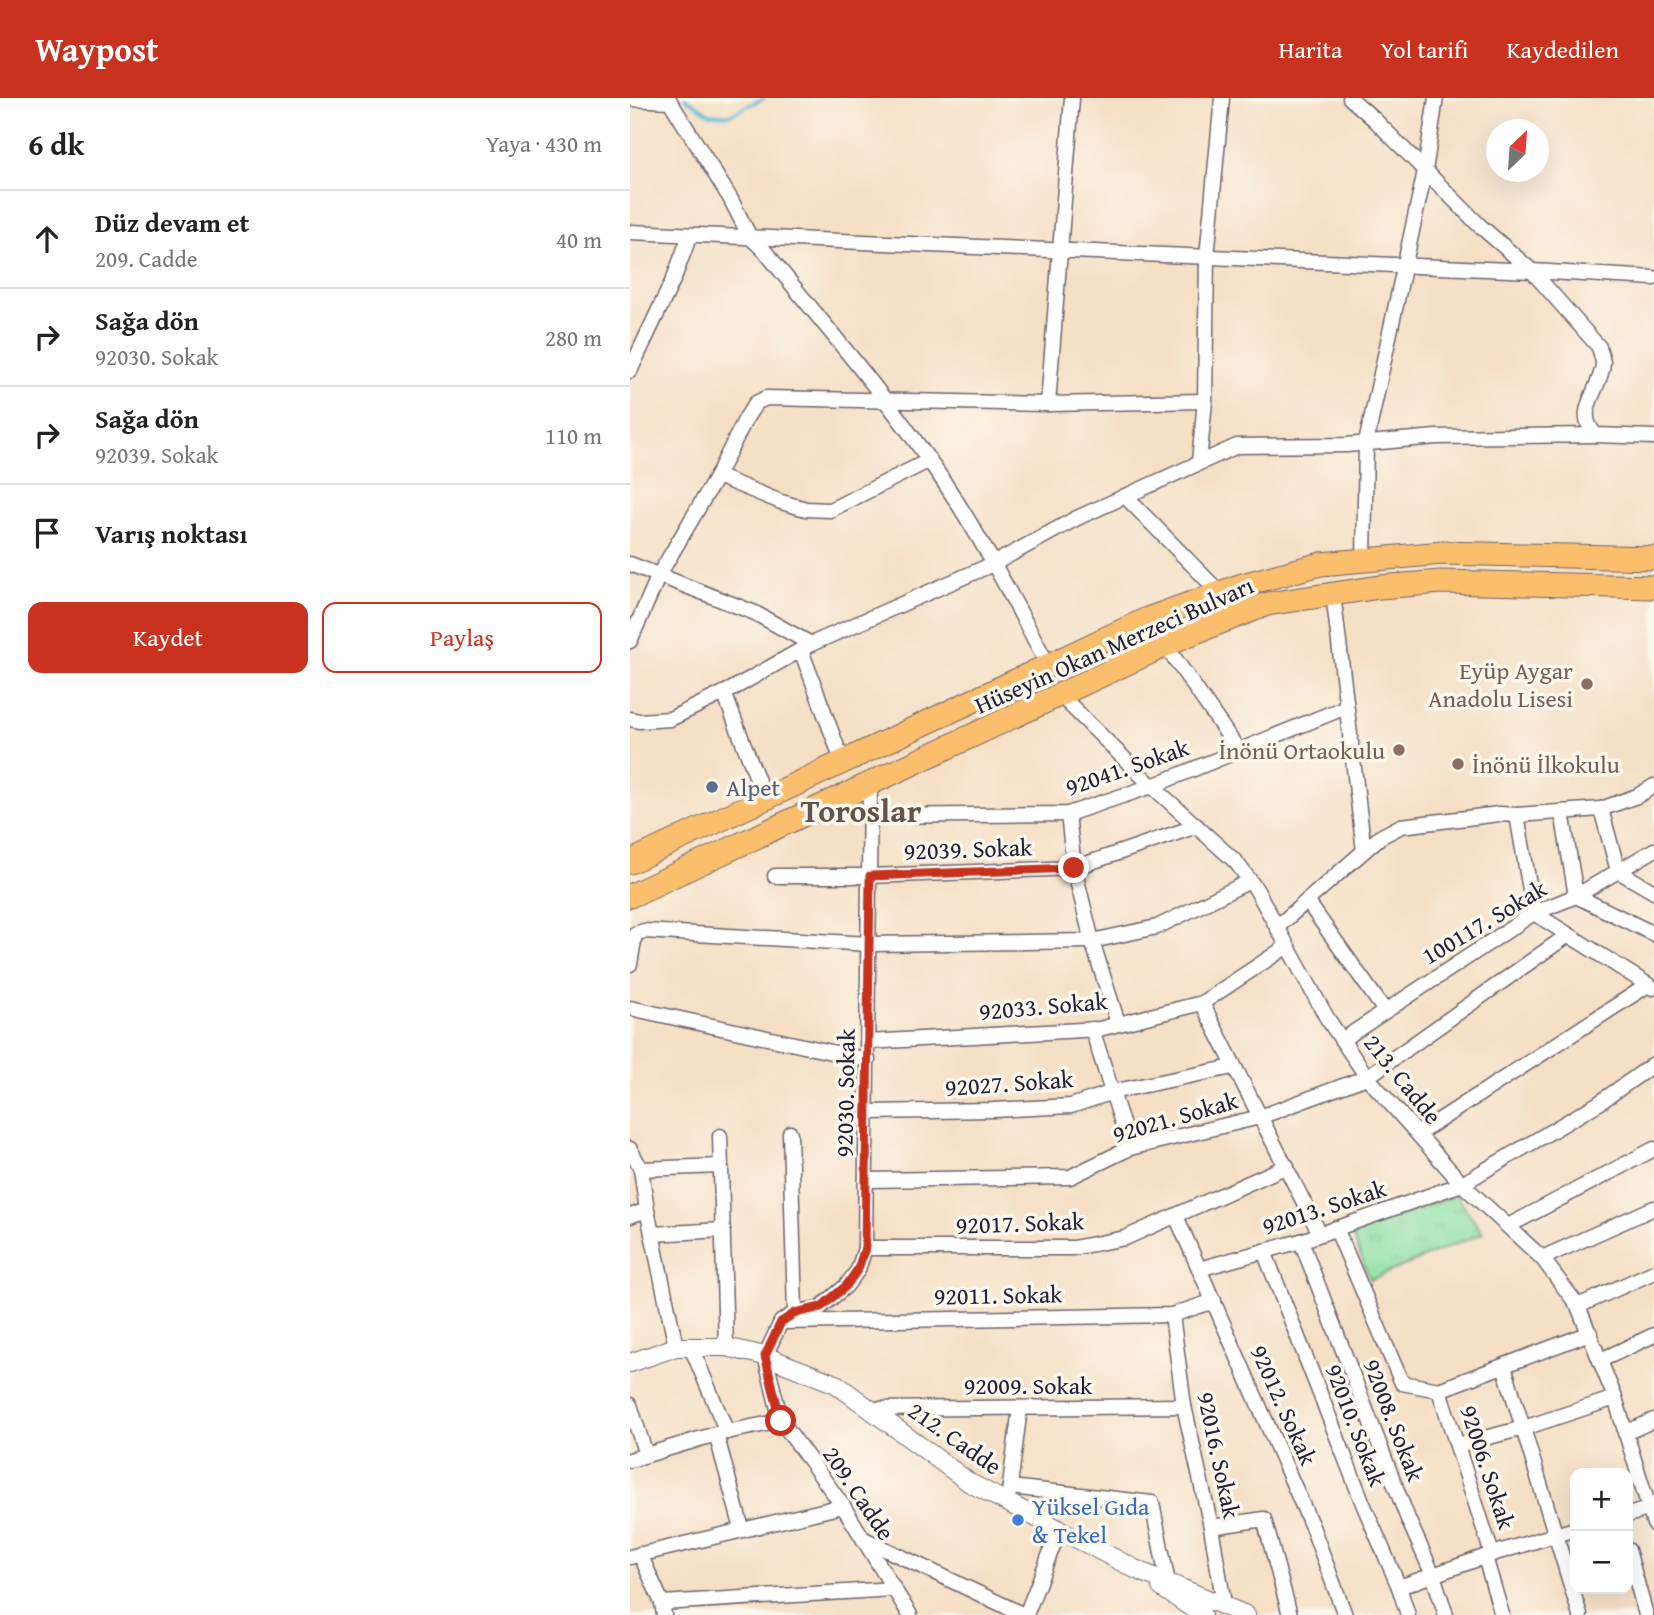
<!DOCTYPE html>
<html lang="tr">
<head>
<meta charset="utf-8">
<style>
	body { margin:0; font-family:"Gentium Book Plus",serif; background:#f6f6f6; color:#222 }
	.controls { position:absolute; right:21px; bottom:21px; display:grid; overflow:hidden; border-radius:14px; box-shadow:0 7px 28px #0002 }
	.controls button { width:63px; height:63px; display:grid; place-items:center; padding:0; border:0; border-bottom:2px solid #e0e0e0; background:#fff; color:#222; font:35px sans-serif }
	.compass { position:absolute; left:856px; top:21px; width:63px; height:63px; border-radius:50%; background:#fff; box-shadow:0 7px 28px #0002; rotate:25deg }
	.stop { position:absolute; width:21px; height:21px; margin:-16px; border:5px solid #c8321e; border-radius:50%; background:#fff }
	.stop.end { background:#c8321e; border-color:#fff; box-shadow:0 2px 7px #0008 }
	.list { margin:0; padding:0; list-style:none }
	h2 { display:flex; justify-content:space-between; align-items:center; height:91px; margin:0; padding:0 28px; font-size:30px }
	h2 small { font-size:23px; font-weight:400; color:#767676 }
	.list li { display:grid; grid-template-columns:46px 1fr auto; gap:21px; align-items:center; box-sizing:border-box; height:98px; padding:0 28px; border-top:2px solid #e0e0e0 }
	.list b { display:block; font-size:26px; white-space:nowrap }
	.list p { margin:0; font-size:23px; white-space:nowrap; color:#767676 }
	.list em { font-size:23px; font-style:normal; color:#767676 }
	.actions { display:flex; gap:14px; padding:21px 28px }
	.actions a { flex:1; padding:16px 0; border:2px solid #c8321e; border-radius:14px; text-align:center; font-size:24px; color:#c8321e }
	.actions .main { background:#c8321e; color:#fff }
	.icon { flex:none; width:38px; height:38px; fill:none; stroke:currentColor; stroke-width:2; stroke-linecap:round; stroke-linejoin:round }
	.map { position:relative; flex:none; width:1024px; height:1517px; overflow:hidden }
	header { display:flex; align-items:center; gap:42px; box-sizing:border-box; height:98px; padding:0 35px; background:#c8321e; color:#fff }
	header strong { font-size:33px }
	nav { display:flex; gap:38px; margin-inline-start:auto; font-size:24px }
	main { display:flex }
	aside { flex:1; background:#fff }
	.map>svg:first-child { display:block }
	.grass { fill:url(#grass-tufts); stroke:#56816e; stroke-width:2 }
	.lines { fill:none; stroke-linecap:round; stroke-linejoin:round }
	.stream { stroke:#56b8d5; stroke-width:3.5 }
	.minor-casing { stroke:#6c646b; stroke-width:17 }
	.tertiary-casing { stroke:#6c646b; stroke-width:20 }
	.primary-casing { stroke:#6c646b; stroke-width:25 }
	.minor { stroke:#fff; stroke-width:14 }
	.tertiary { stroke:#fff; stroke-width:18 }
	.primary { stroke:#fabe6d; stroke-width:23 }
	.route { stroke:#c8321e; stroke-width:9 }
	.education-dot { fill:#8d6e63; stroke:#fbf7ec; stroke-width:2.5 }
	.service-dot { fill:#5c6f8a; stroke:#fbf7ec; stroke-width:2.5 }
	.shop-dot { fill:#3f7fe0; stroke:#fbf7ec; stroke-width:2.5 }
	.labels { text-anchor:middle; dominant-baseline:central; stroke-width:7; stroke-linejoin:round; paint-order:stroke }
	.street-label { font-size:24px; fill:#22223b; stroke:#fbf7ec }
	.education-label { font-size:24px; fill:#785e54; stroke:#fbf7ec; text-anchor:end }
	.service-label { font-size:24px; fill:#4e5e75; stroke:#fbf7ec; text-anchor:start }
	.shop-label { font-size:24px; fill:#366cbe; stroke:#fbf7ec; text-anchor:start }
	.district-label { font-size:32px; font-weight:bold; fill:#64524f; stroke:#fbf7ec }
</style>
</head>
<body>
<header>
<strong>Waypost</strong>
<nav><a>Harita</a><a>Yol tarifi</a><a>Kaydedilen</a></nav>
</header>
<main>
<aside>
<h2>6 dk<small>Yaya · 430 m</small></h2>
<ul class="list">
<li><svg class="icon" aria-label="ahead" viewBox="0 0 24 24"><path d="M12 20V5M6 11l6-6 6 6"/></svg><div><b>Düz devam et</b><p>209. Cadde</p></div><em>40 m</em></li>
<li><svg class="icon" aria-label="right" viewBox="0 0 24 24"><path d="M7 20v-9h11M14 6l5 5-5 5"/></svg><div><b>Sağa dön</b><p>92030. Sokak</p></div><em>280 m</em></li>
<li><svg class="icon" aria-label="right" viewBox="0 0 24 24"><path d="M7 20v-9h11M14 6l5 5-5 5"/></svg><div><b>Sağa dön</b><p>92039. Sokak</p></div><em>110 m</em></li>
<li><svg class="icon" aria-label="arrive" viewBox="0 0 24 24"><path d="M6 21V4h12l-3 4 3 4H6"/></svg><div><b>Varış noktası</b></div></li>
</ul>
<div class="actions"><a class="main">Kaydet</a><a>Paylaş</a></div>
</aside>
<div class="map">
<svg width="1024" height="1517" viewBox="0 0 1024 1517">
	<defs>
		<pattern id="grass-tufts" width="24" height="20" patternUnits="userSpaceOnUse" patternTransform="scale(1.75)"><rect width="24" height="20" fill="#8be0a2"/><path d="M3 7l-1-3M5 7V3M7 7l1-3M15 17l-1-3M17 17v-4M19 17l1-3" fill="none" stroke="#78c08c"/></pattern>
	</defs>
	<rect width="100%" height="100%" fill="#fbf7ec"/>
	<filter id="ink" filterUnits="userSpaceOnUse"><feTurbulence type="fractalNoise" baseFrequency=".0143" numOctaves="2"/><feDisplacementMap in="SourceGraphic" scale="14" xChannelSelector="R" yChannelSelector="G"/><feConvolveMatrix kernelMatrix="1 2 1 2 8 2 1 2 1" color-interpolation-filters="sRGB"/></filter>
	<filter id="wash" filterUnits="userSpaceOnUse"><feTurbulence type="fractalNoise" baseFrequency=".00686" numOctaves="4" result="noise"/><feDisplacementMap in="SourceGraphic" scale="28" xChannelSelector="R" yChannelSelector="G"/><feGaussianBlur stdDeviation="1.57" result="paint"/><feColorMatrix in="noise" values="0 0 0 0 0 0 0 0 0 0 0 0 0 0 0 0 0 1.4 0 .05"/><feComposite in="paint" operator="in"/></filter>
	<g filter="url(#wash)">
		<rect width="100%" height="100%" fill="#f5dfc5"/>
		<!-- grass -->
		<polygon class="grass" points="826,1097 853,1135 740,1182 722,1136"/>
		<g class="lines">
			<!-- stream -->
			<polyline class="stream" points="55,0 80,16 99,17 134,0"/>
		</g>
	</g>
	<g filter="url(#ink)">
		<g class="lines">
			<defs>
				<g id="minor">
					<path d="M 38,0 L 100,100 L 120,139 L 134,152 C 189,221 248,288 298,361 C 344,425 381,497 418,567"/>
					<path d="M 720,0 L 745,22 L 849,127 L 902,173 L 969,249 C 970,254 973,261 973,265 C 972,291 942,314 966,337 L 1024,339"/>
					<polyline points="0,1 40,3"/>
					<polyline points="0,134 902,173 1024,180"/>
					<polyline points="0,273 44,180 60,137"/>
					<polyline points="418,306 442,0"/>
					<polyline points="569,364 575,303 577,159 592,0"/>
					<polyline points="87,378 151,404 176,411 200,412 300,362"/>
					<polyline points="495,398 590,495"/>
					<polyline points="734,461 736,345 795,73 806,0"/>
					<polyline points="0,466 125,515 181,546"/>
					<polyline points="703,495 734,753"/>
					<polyline points="0,543 29,477 87,378 116,320 126,305 136,300 418,306 575,303"/>
					<polyline points="536,548 609,653"/>
					<polyline points="171,552 213,665"/>
					<polyline points="94,595 135,701"/>
					<polyline points="430,597 522,688 606,764 626,791 697,920 737,979 832,1086 912,1160 948,1208 985,1300 1024,1426"/>
					<polyline points="0,621 9,623 40,621 102,591 181,546 363,466 447,420 607,348 717,347 806,339 966,337"/>
					<polyline points="240,686 235,1150 228,1172 216,1188 191,1209 165,1215 151,1224 135,1258 151,1323 213,1408 280,1517"/>
					<polyline points="971,711 988,773 1024,794"/>
					<polyline points="932,714 946,798 1024,836"/>
					<polyline points="438,716 444,770 462,843 488,925"/>
					<polyline points="887,717 904,815 1023,890"/>
					<polyline points="240,718 438,716 522,688 716,609"/>
					<polyline points="145,778 240,778 444,770 567,728"/>
					<polyline points="677,803 755,913"/>
					<polyline points="647,829 750,739 771,728 869,716 887,717 971,711 1007,698 1024,688"/>
					<polyline points="0,866 5,836 14,833 239,846 462,843 527,829 620,783"/>
					<polyline points="572,905 690,1136"/>
					<polyline points="0,910 238,962"/>
					<polyline points="462,931 500,1050"/>
					<polyline points="712,942 904,815 946,798 1024,752"/>
					<polyline points="238,944 469,931 572,905 656,849"/>
					<polyline points="237,1014 363,1012 441,1008 486,993 603,969"/>
					<polyline points="160,1035 165,1215"/>
					<polyline points="788,1036 1018,887"/>
					<polyline points="90,1038 96,1249"/>
					<polyline points="0,1051 11,1071 17,1112 46,1249"/>
					<polyline points="11,1071 91,1068"/>
					<polyline points="236,1082 440,1079 500,1050 630,1019 737,979 938,837"/>
					<polyline points="0,1118 17,1112"/>
					<polyline points="546,1118 683,1431 715,1517"/>
					<polyline points="878,1128 1024,1051"/>
					<polyline points="706,1130 772,1285 809,1292"/>
					<polyline points="22,1136 93,1132"/>
					<polyline points="671,1143 778,1421 803,1477 816,1517"/>
					<polyline points="235,1150 443,1150 495,1140 657,1068"/>
					<polyline points="634,1153 734,1408 769,1489 778,1517"/>
					<polyline points="912,1160 1024,1110"/>
					<polyline points="569,1171 671,1143 832,1086 969,1005 1024,966"/>
					<polyline points="948,1208 1024,1174"/>
					<polyline points="542,1217 554,1308 581,1429 594,1506"/>
					<polyline points="153,1224 542,1217 584,1203"/>
					<polyline points="61,1249 97,1334"/>
					<polyline points="971,1262 1024,1237"/>
					<polyline points="874,1268 950,1517"/>
					<polyline points="809,1292 862,1456"/>
					<polyline points="809,1292 960,1235"/>
					<polyline points="0,1307 16,1357"/>
					<polyline points="242,1311 554,1308"/>
					<polyline points="995,1335 1024,1322"/>
					<polyline points="86,1336 112,1431"/>
					<polyline points="827,1347 894,1330 985,1300"/>
					<polyline points="0,1362 86,1336 151,1323"/>
					<polyline points="380,1389 522,1405 538,1485"/>
					<polyline points="379,1395 390,1310"/>
					<polyline points="998,1417 1024,1409"/>
					<polyline points="581,1429 634,1421 660,1517"/>
					<polyline points="236,1442 394,1517"/>
					<polyline points="998,1452 1016,1517"/>
					<polyline points="10,1456 32,1505 34,1517"/>
					<polyline points="0,1459 213,1408"/>
					<polyline points="855,1459 872,1517"/>
					<polyline points="769,1489 862,1456 945,1431"/>
					<polyline points="32,1505 264,1491"/>
					<polyline points="396,1517 430,1430"/>
				</g>
				<g id="tertiary">
					<polyline points="0,1265 46,1249 96,1249 135,1258 206,1286 340,1385 505,1471 616,1517"/>
					<polyline points="531,1489 572,1517"/>
				</g>
				<g id="primary">
					<polyline points="0,764 517,521 612,487 691,466 812,455 1024,460"/>
					<polyline points="0,798 555,538 637,506 750,489 811,484 1024,489"/>
				</g>
			</defs>
			<!-- minor casing -->
			<use href="#minor" class="minor-casing"/>
			<!-- tertiary casing -->
			<use href="#tertiary" class="tertiary-casing"/>
			<!-- primary casing -->
			<use href="#primary" class="primary-casing"/>
			<!-- minor -->
			<use href="#minor" class="minor"/>
			<!-- tertiary -->
			<use href="#tertiary" class="tertiary"/>
			<!-- primary -->
			<use href="#primary" class="primary"/>
		</g>
	</g>
	<g class="lines" filter="url(#ink)">
		<!-- route -->
		<polyline class="route" points="151,1323 135,1258 151,1224 165,1215 191,1209 216,1188 228,1171 235,1150 240,778 444,770"/>
	</g>
	<!-- markers -->
	<g class="education-dot">
		<circle cx="957" cy="586" r="7"/>
		<circle cx="769" cy="652" r="7"/>
		<circle cx="828" cy="666" r="7"/>
	</g>
	<circle class="service-dot" cx="82" cy="689" r="7"/>
	<circle class="shop-dot" cx="388" cy="1422" r="7"/>
	<g class="labels">
		<!-- street labels -->
		<g class="street-label">
			<text transform="translate(484 547) rotate(-24)">Hüseyin Okan Merzeci Bulvarı</text>
			<text transform="translate(497 669) rotate(-19)">92041. Sokak</text>
			<text transform="translate(338 751) rotate(-2)">92039. Sokak</text>
			<text transform="translate(854 824) rotate(-31)">100117. Sokak</text>
			<text transform="translate(413 908) rotate(-5)">92033. Sokak</text>
			<text transform="translate(773 981) rotate(51)">213. Cadde</text>
			<text transform="translate(379 985) rotate(-4)">92027. Sokak</text>
			<text transform="translate(215 995) rotate(-89)">92030. Sokak</text>
			<text transform="translate(545 1019) rotate(-16)">92021. Sokak</text>
			<text transform="translate(694 1109) rotate(-18)">92013. Sokak</text>
			<text transform="translate(390 1125) rotate(-2)">92017. Sokak</text>
			<text transform="translate(368 1197) rotate(-1)">92011. Sokak</text>
			<text x="398" y="1287">92009. Sokak</text>
			<text transform="translate(654 1307) rotate(66)">92012. Sokak</text>
			<text transform="translate(764 1322) rotate(69)">92008. Sokak</text>
			<text transform="translate(726 1327) rotate(69)">92010. Sokak</text>
			<text transform="translate(325 1340) rotate(35)">212. Cadde</text>
			<text transform="translate(589 1357) rotate(78)">92016. Sokak</text>
			<text transform="translate(858 1369) rotate(72)">92006. Sokak</text>
			<text transform="translate(229 1395) rotate(56)">209. Cadde</text>
		</g>
		<!-- education labels -->
		<g class="education-label">
			<text x="943" y="572">Eyüp Aygar<tspan x="943" dy="28">Anadolu Lisesi</tspan></text>
			<text x="755" y="652">İnönü Ortaokulu</text>
			<text x="842" y="666" text-anchor="start">İnönü İlkokulu</text>
		</g>
		<!-- service labels -->
		<g class="service-label">
			<text x="96" y="689">Alpet</text>
		</g>
		<!-- shop labels -->
		<g class="shop-label">
			<text x="402" y="1408">Yüksel Gıda<tspan x="402" dy="28">&amp; Tekel</tspan></text>
		</g>
		<!-- district labels -->
		<g class="district-label">
			<text x="231" y="712">Toroslar</text>
		</g>
	</g>
</svg>
<div class="controls">
<button>+</button>
<button>−</button>
</div>
<svg class="compass" viewBox="-18 -18 36 36"><path d="M0-13l5 13h-10z" fill="#e53935"/><path d="M0 13l5-13h-10z" fill="#767676"/></svg>
<div class="stop" style="left:151px;top:1323px"></div>
<div class="stop end" style="left:444px;top:770px"></div>
</div>
</main>
</body>
</html>
